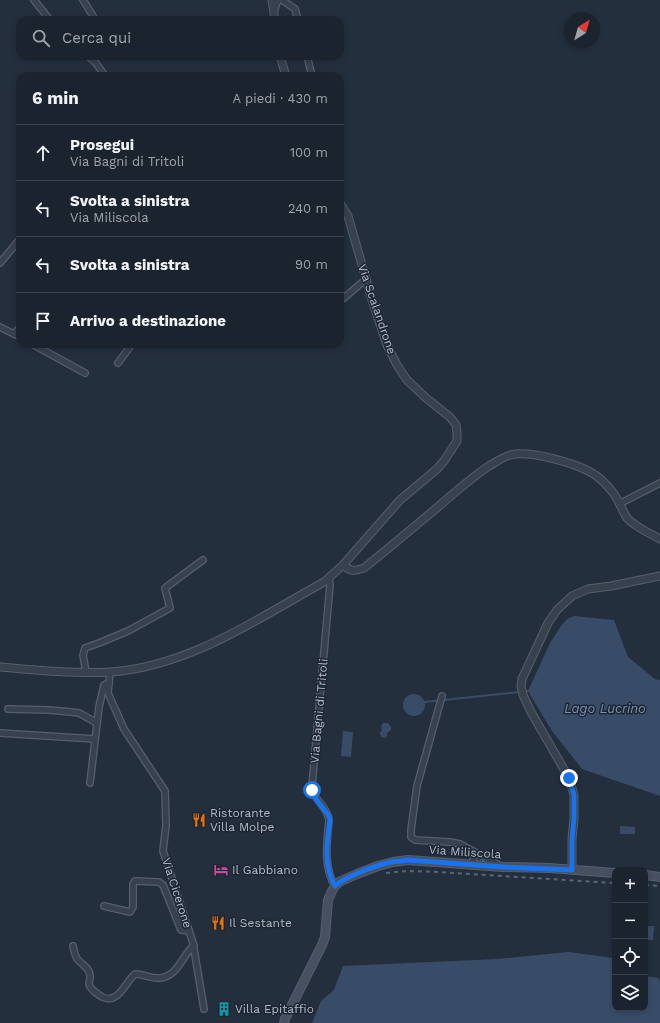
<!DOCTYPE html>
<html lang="it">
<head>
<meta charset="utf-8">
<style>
	body { margin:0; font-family:"Work Sans",sans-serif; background:#242b36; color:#f1f3f6 }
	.controls { position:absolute; right:12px; bottom:12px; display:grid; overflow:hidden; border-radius:8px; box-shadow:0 2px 6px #0003 }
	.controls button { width:36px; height:36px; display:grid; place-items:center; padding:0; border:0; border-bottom:1px solid #39404a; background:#1b232e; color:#f1f3f6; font:20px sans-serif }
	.compass { position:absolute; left:564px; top:12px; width:36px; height:36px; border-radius:50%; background:#1b232e; box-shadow:0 2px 6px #0003; rotate:37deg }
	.stop { position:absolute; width:12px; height:12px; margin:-9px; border:3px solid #1a73e8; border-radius:50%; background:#fff }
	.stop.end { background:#1a73e8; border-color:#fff; box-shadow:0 1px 4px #0008 }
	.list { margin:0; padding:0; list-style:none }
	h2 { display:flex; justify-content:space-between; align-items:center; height:52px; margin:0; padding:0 16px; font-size:17px }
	h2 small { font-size:13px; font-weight:400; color:#a0a4aa }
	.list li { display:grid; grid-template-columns:26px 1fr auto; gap:12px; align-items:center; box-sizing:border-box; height:56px; padding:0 16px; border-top:1px solid #39404a }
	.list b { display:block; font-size:15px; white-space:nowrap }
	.list p { margin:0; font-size:13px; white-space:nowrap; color:#a0a4aa }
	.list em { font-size:13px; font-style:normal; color:#a0a4aa }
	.icon { flex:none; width:22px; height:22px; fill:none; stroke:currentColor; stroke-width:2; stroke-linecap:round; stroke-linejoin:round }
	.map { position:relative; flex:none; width:660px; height:1023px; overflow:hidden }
	.search { position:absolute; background:#1b232e; box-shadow:0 2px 6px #0003; left:16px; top:16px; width:328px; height:44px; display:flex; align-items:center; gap:10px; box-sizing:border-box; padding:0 14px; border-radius:12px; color:#a0a4aa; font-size:15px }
	.panel { position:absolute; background:#1b232e; box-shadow:0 2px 6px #0003; left:16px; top:72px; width:328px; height:276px; border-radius:12px }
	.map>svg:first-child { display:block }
	.water { fill:#394c67 }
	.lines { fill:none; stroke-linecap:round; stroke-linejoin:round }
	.stream { stroke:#394c67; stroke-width:2 }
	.minor-casing { stroke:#565f6c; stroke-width:8 }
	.tertiary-casing { stroke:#565f6c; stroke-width:9 }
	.secondary-casing { stroke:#565f6c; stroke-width:10 }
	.minor { stroke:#38414e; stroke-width:5.5 }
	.tertiary { stroke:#38414e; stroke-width:7 }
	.secondary { stroke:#465061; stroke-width:8 }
	.rail { stroke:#5a6575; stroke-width:2; stroke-dasharray:4 4; stroke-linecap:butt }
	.route { stroke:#1a73e8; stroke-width:5 }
	.labels { text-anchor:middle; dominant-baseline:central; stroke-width:3; stroke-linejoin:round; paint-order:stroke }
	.street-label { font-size:12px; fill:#b4bcc9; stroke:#1d2633 }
	.poi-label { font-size:12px; fill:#b4bcc9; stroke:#1d2633; text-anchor:start }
	.water-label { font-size:13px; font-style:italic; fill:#7c92b1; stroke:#1d2633 }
</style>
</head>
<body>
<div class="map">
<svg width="660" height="1023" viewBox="0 0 660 1023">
	<rect width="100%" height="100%" fill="#242f3e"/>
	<!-- water -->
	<g class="water">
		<polygon points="574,616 614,620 628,657 655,679 660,680 660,796 582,769 552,731 528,691 550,643 561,626 567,619"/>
		<circle cx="414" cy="705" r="11"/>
		<path d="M 383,723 L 388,723 L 391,727 L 391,730 L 387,733 L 387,736 L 385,738 L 381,737 L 380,734 L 380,732 L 382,731 C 381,727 381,726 383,723 Z"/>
		<polygon points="343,731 353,732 351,757 341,756"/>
		<polygon points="620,826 635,827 635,834 620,834"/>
		<polygon points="646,926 654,926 653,940 645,940"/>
		<polygon points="569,952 613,958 612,964 613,974 615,975 615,1008 645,1008 645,976 658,978 660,981 660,1023 312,1023 321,1001 334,990 343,966 497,959"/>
	</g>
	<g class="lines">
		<!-- stream -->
		<polyline class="stream" points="425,702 528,691"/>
		<defs>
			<g id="minor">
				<polyline points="34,0 50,20"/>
				<polyline points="83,0 93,16 91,20"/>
				<polyline points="282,0 295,9 298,20"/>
				<polyline points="274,11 278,0"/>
				<polyline points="88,56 96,63 105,76"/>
				<polyline points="307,56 312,76"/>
				<polyline points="0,263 20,239"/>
				<polyline points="340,294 344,298 366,279"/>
				<polyline points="0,327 20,337"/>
				<polyline points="14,334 20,327"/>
				<polyline points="32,344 85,373"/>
				<polyline points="118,363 132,344"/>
				<polyline points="619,504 660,483"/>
				<path d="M 329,578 L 330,585 L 313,775 C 313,780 311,786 313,791 C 316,802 328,808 329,820 C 327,841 323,867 335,886"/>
				<polyline points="86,672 83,655 85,648 99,643 128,631 170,608 165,588 203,560"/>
				<polyline points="110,672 108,693 124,729 165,791 166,825 163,851 193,943 204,1009"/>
				<polyline points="442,696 417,786 411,830 411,837 415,840 450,842 460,844 499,865"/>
				<polyline points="8,709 49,710 71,712 79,713 97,723"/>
				<polyline points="0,733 95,739"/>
				<polyline points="90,783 99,707 104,685 109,683"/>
				<polyline points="471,865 476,853"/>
				<polyline points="104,906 130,912 133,907 133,884 135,881 159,882 163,885 181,930 189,931"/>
				<path d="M 73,946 C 74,951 75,957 78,960 C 83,965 89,968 90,975 C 91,978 89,981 89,984 C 90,990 98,994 102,997 C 119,1005 125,982 135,974 C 144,974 151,979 160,978 C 178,976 182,956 194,945"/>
			</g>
			<g id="tertiary">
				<polyline points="272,0 274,12 274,20"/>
				<polyline points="280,56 286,76"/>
				<path d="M 343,565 C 351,572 355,571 364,568 C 389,548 414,527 439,506 C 455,492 471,478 489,466 C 496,462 503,457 510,455 C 530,450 575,463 592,473 C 601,478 608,486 614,494 C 619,501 622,510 627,518 C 635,527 649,533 660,539"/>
				<path d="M 0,667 C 36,670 73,674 110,672 C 188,667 257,619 324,582 L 343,565 L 400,500 L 437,469 L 444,461 L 457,441 L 457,433 L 456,425 L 450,417 L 426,398 L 407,380 L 397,365 L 387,345 L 372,300 L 348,216 L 340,203"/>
				<polyline points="572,869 572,839 574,819 574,795 569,778 531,712 523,695 521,686 522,679 548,623 557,610 572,596 588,589 611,586 660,576"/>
			</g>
			<g id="secondary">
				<polyline points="645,875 660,877"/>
				<polyline points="284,1023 285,1019 322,945 325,937 328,900 332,891 335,886 339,882 357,874 378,866 393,862 408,860 503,867 549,868 615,873"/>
			</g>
		</defs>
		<!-- minor casing -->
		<use href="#minor" class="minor-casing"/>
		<!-- tertiary casing -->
		<use href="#tertiary" class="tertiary-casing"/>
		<!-- secondary casing -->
		<use href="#secondary" class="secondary-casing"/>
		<!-- minor -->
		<use href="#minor" class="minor"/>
		<!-- tertiary -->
		<use href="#tertiary" class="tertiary"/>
		<!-- secondary -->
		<use href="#secondary" class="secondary"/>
		<!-- rail -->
		<g class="rail">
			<polyline points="386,873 407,871 439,872 615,883"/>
			<polyline points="645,885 660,886"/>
		</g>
	</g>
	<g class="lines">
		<!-- route -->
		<path class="route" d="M 312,790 L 316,799 L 329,816 L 330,820 C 327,841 323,866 335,886 C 346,876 377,865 392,862 C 397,861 402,861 408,860 L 503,867 L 572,870 L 572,841 L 574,818 L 574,795 L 569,778"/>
	</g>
	<!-- icons -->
	<defs>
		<symbol id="restaurant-bare" viewBox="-9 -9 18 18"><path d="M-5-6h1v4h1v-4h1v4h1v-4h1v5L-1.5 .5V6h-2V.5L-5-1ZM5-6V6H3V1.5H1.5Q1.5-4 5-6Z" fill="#e8710a" stroke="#1d2633" stroke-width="2.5" paint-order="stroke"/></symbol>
		<symbol id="hotel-bare" viewBox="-9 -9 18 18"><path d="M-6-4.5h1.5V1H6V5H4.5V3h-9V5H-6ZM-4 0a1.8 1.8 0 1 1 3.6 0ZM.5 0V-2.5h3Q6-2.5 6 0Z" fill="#d1479c" stroke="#1d2633" stroke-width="2.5" paint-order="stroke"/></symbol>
		<symbol id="building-bare" viewBox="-9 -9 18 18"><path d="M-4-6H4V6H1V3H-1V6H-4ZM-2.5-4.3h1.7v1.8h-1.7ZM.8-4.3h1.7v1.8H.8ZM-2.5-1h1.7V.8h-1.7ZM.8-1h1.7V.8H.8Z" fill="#0f9aa8" stroke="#1d2633" stroke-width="2.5" paint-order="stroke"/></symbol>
	</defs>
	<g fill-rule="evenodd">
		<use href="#restaurant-bare" x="189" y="810" width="20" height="20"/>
		<use href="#hotel-bare" x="211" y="860" width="20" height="20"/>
		<use href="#restaurant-bare" x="208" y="913" width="20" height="20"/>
		<use href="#building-bare" x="214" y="999" width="20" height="20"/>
	</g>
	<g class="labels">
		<!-- street labels -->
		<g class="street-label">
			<text transform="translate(377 309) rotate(71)">Via Scalandrone</text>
			<text transform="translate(319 711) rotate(-85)">Via Bagni di Tritoli</text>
			<text transform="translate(465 852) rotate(4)">Via Miliscola</text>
			<text transform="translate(177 893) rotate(72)">Via Cicerone</text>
		</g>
		<!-- poi labels -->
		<g class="poi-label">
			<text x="210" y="813">Ristorante<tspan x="210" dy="14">Villa Molpe</tspan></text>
			<text x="232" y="870">Il Gabbiano</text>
			<text x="229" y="923">Il Sestante</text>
			<text x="235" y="1009">Villa Epitaffio</text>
		</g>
		<!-- water labels -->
		<g class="water-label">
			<text x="605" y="708">Lago Lucrino</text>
		</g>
	</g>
</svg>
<div class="controls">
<button>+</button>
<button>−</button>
<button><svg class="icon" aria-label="locate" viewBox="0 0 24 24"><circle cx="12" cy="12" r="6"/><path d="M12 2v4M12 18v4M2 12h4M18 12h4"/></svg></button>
<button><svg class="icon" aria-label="layers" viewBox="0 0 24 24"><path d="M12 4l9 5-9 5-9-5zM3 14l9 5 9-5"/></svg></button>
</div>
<svg class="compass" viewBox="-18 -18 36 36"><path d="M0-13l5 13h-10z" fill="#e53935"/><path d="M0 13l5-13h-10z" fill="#a0a4aa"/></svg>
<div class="stop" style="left:312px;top:790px"></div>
<div class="stop end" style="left:569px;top:778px"></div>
<div class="search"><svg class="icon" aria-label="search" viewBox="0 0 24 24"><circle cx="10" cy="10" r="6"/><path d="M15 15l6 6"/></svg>Cerca qui</div>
<section class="panel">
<h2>6 min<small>A piedi · 430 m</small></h2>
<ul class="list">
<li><svg class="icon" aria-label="ahead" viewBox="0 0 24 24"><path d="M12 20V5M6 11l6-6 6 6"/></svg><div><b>Prosegui</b><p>Via Bagni di Tritoli</p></div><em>100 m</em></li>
<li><svg class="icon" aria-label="left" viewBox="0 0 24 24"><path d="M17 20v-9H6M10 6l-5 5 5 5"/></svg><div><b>Svolta a sinistra</b><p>Via Miliscola</p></div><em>240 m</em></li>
<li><svg class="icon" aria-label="left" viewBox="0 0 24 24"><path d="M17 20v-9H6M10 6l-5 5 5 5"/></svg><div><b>Svolta a sinistra</b></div><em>90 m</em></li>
<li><svg class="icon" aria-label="arrive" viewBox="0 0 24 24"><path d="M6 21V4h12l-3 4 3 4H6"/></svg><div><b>Arrivo a destinazione</b></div></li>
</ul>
</section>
</div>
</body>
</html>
